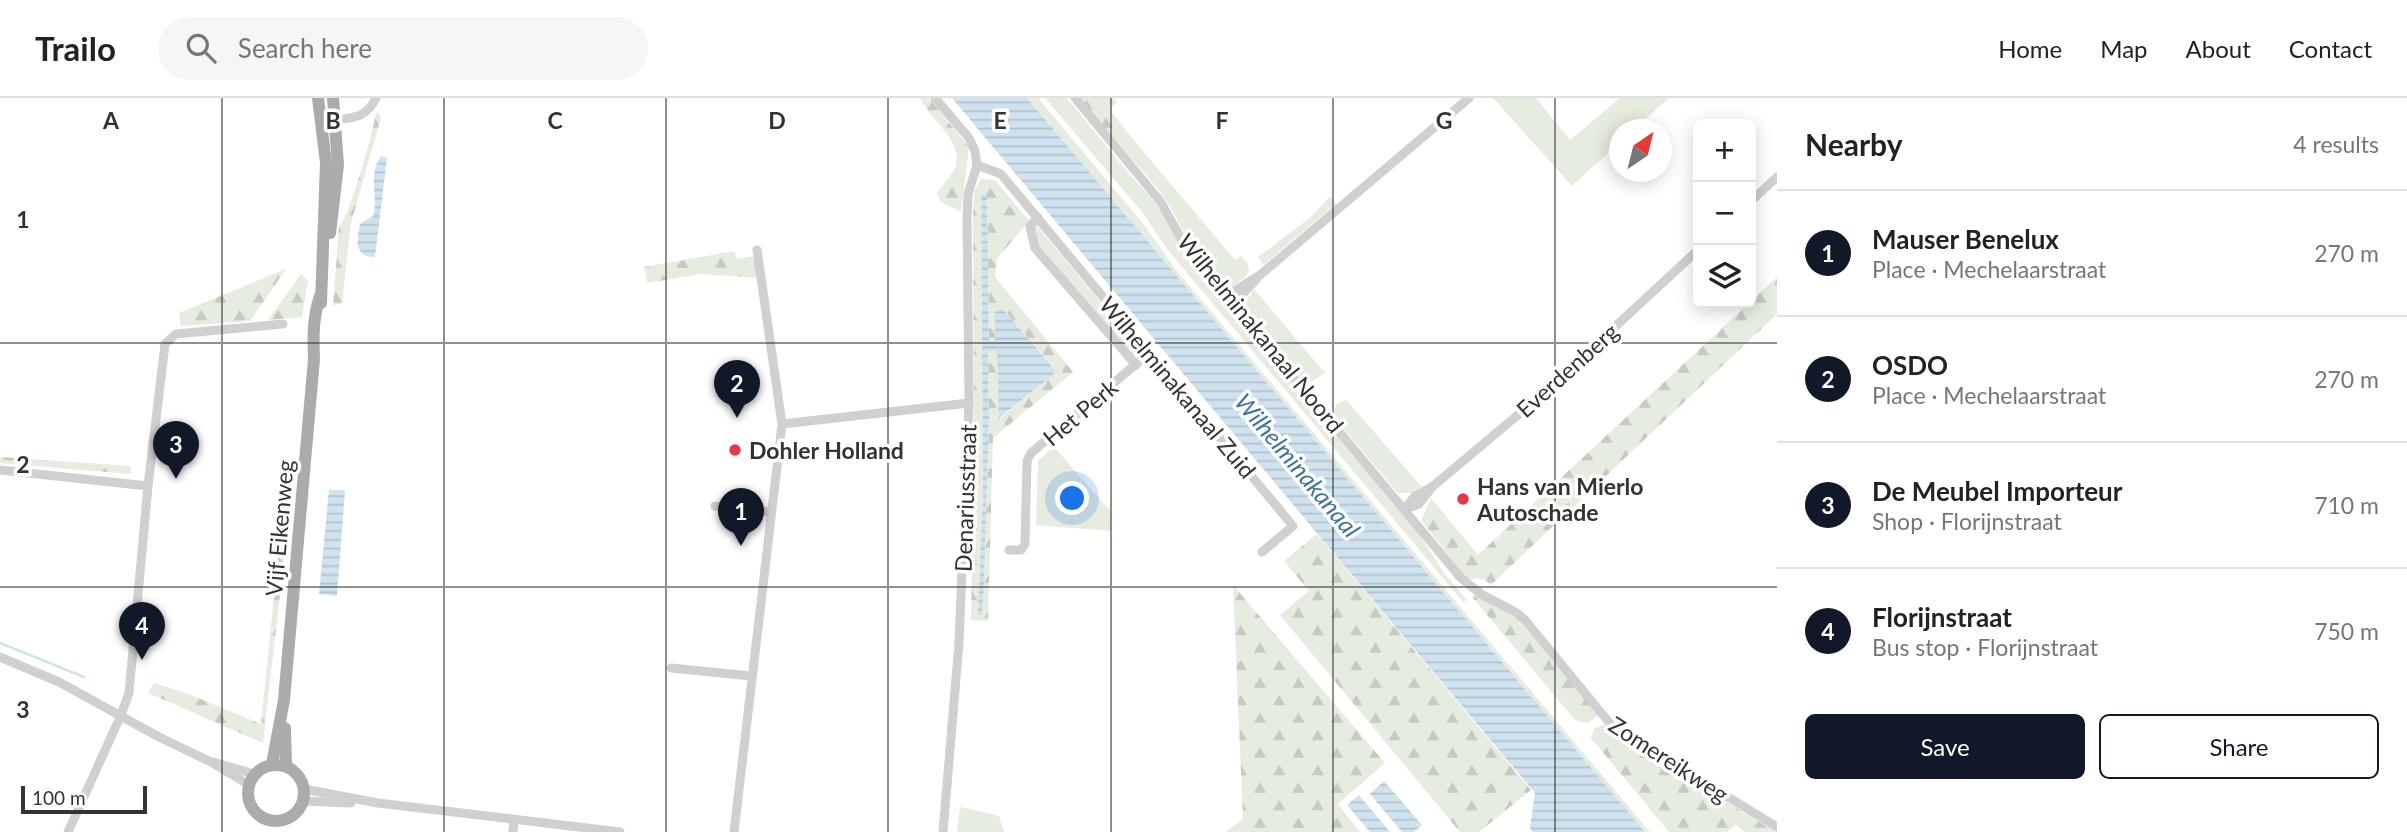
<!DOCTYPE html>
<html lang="en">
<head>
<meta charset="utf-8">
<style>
	body { margin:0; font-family:Lato,sans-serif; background:#f6f6f6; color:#222 }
	.controls { position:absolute; right:21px; top:21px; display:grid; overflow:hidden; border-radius:10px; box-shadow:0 4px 18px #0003 }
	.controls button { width:63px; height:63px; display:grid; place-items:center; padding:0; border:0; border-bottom:2px solid #e0e0e0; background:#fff; color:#222; font:35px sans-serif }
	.compass { position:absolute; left:1609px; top:21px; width:63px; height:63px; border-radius:50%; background:#fff; box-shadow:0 4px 18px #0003; rotate:35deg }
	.scale { position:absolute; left:21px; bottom:18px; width:126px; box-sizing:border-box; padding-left:7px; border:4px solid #333; border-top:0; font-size:19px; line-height:24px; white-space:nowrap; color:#333; -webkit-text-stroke:5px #fff; paint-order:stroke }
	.you { position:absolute; left:1073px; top:401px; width:24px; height:24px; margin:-18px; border:5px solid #fff; border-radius:50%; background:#1a73e8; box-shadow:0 0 0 10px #1a73e833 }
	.badge { display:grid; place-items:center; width:46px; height:46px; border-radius:50%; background:#111827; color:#fff; font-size:23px; font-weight:700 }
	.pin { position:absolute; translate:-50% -58px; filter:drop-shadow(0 2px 4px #0008) }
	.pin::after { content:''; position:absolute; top:37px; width:24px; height:21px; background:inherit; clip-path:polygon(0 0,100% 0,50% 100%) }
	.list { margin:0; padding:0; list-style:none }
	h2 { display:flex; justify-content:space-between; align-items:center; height:91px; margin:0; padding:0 28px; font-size:30px }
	h2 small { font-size:23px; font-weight:400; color:#767676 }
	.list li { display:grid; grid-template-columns:46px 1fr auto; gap:21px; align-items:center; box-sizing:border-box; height:126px; padding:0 28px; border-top:2px solid #e0e0e0 }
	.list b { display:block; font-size:26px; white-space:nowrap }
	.list p { margin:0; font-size:23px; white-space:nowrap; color:#767676 }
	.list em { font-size:23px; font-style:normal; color:#767676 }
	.actions { display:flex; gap:14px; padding:21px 28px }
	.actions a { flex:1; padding:16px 0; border:2px solid #111827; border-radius:10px; text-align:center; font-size:24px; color:#111827 }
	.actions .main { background:#111827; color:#fff }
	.icon { flex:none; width:38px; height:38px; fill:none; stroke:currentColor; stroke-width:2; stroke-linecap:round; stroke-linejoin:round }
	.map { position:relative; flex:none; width:1777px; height:734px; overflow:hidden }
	header { display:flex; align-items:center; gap:42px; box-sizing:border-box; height:98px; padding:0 35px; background:#fff; border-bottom:2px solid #e0e0e0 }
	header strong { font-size:33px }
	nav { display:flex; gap:38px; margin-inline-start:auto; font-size:24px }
	.search { width:490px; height:63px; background:#f6f6f6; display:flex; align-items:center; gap:18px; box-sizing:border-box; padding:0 24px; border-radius:38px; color:#767676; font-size:26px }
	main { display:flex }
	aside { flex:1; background:#fff }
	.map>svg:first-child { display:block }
	.green { fill:#e6ecdf }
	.forest { fill:url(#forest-firs); fill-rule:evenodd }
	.water { fill:url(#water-rules) }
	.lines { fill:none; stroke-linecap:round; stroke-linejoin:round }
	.stream { stroke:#cfe2ee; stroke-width:2.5 }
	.minor { stroke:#d0d0d0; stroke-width:9 }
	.major { stroke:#ababab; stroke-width:12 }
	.grid { fill:none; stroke:#333; stroke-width:2; stroke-opacity:0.55 }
	.poi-dot { fill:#e63946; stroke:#fff; stroke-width:2.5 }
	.labels { text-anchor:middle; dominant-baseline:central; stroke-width:7; stroke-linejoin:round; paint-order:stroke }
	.street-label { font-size:23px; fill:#333; stroke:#fff }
	.poi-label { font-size:23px; font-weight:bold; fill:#333; stroke:#fff; text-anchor:start }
	.water-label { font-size:24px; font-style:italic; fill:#3f7597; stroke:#fff }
	.grid-label { font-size:23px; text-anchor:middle; font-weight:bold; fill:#333; stroke:#fff; stroke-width:7; stroke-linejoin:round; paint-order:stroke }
</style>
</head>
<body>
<header>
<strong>Trailo</strong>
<div class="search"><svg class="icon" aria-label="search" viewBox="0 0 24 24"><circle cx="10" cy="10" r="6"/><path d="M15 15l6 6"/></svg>Search here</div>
<nav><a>Home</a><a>Map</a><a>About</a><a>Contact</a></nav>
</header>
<main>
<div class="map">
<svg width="1777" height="734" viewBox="0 0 1777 734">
	<defs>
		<pattern id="forest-firs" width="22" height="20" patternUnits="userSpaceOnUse" patternTransform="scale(1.75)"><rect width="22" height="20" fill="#e6ecdf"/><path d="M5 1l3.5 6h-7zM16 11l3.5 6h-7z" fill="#c6cbc0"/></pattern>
		<pattern id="water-rules" width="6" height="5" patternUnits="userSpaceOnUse" patternTransform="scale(1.75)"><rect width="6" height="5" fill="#cfe2ee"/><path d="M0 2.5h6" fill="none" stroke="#b2c2cd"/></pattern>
	</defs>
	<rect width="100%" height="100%" fill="#fff"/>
	<!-- green -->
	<g class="green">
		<polygon points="1027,0 1038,0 1141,123 1177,173 1650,734 1645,734 1600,681"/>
		<polygon points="1045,0 1067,0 1131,78 1154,103 1190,162 1414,428 1444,475 1467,502 1463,504 1167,151 1142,114"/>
		<polygon points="1493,0 1536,0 1570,42 1620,0 1669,0 1634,31 1619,32 1619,45 1572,88"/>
		<path d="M 1127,34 L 1235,162 L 1241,158 L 1248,166 L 1249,173 L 1245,179 L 1233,188 C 1201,180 1183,126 1165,101 C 1151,80 1132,62 1116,43 Z"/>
		<polygon points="1330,98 1336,106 1263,167 1258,159 1311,119"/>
		<polygon points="1035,126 1142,253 1133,260 1036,144 1032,130"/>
		<polygon points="1254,191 1325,275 1311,284 1301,280 1247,214 1246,204"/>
		<polygon points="1346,302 1422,389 1412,395 1398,395 1333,318 1336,307"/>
		<polygon points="1054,349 1112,415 1111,433 1036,427 1038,363"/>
		<polygon points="960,709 999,718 1004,734 957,734"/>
	</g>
	<!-- forest -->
	<g class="forest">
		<path d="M 920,0 L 929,0 L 969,49 L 961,114 L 941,104 L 937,96 C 942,86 952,78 956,68 C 964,44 928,19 920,0 Z"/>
		<polygon points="1080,0 1114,0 1117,4 1110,11 1127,34 1116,43"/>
		<path d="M 376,15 L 379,15 L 381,20 L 351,125 L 342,205 L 333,208 L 339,129 C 350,119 373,33 376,15 Z"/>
		<path d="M 981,81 L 995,82 L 1029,123 L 997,161 L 995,179 L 1073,274 L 993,340 L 988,523 L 971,522 L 974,338 L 973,118 L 974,93 ZM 984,96 L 987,99 L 989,243 L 992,245 L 995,243 L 995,214 L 1002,210 L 1054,270 L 1053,277 L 1000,320 L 997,256 L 993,252 L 988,254 L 989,322 L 984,487 L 979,518 L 983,398 L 981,98 Z"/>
		<polygon points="735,153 736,161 755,158 758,180 701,176 647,185 644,169"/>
		<polygon points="286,171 250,223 181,228 179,215"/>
		<polygon points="301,176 308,183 302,219 268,222"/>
		<path d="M 1777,179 L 1777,216 L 1491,487 C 1484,480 1478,479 1468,482 L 1421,422 L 1431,400 L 1478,457 Z"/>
		<polygon points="0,359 131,368 131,376 0,365"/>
		<polygon points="284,400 291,401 263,645 148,595 154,585 186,595 261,626"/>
		<polygon points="1317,436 1531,692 1479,734 1460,734 1280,517 1309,493 1284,463"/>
		<polygon points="1233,487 1385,665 1338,706 1360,734 1225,734 1243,721"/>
		<polygon points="1475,496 1518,521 1588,604 1598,618 1588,625 1575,622 1473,500"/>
		<polygon points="1604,626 1618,638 1776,734 1745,734 1735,727 1727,734 1669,734 1591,640 1595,630"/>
	</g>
	<!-- water -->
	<g class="water">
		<polygon points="952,0 1027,0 1645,734 1533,734 1530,730 1535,695"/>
		<path d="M 381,58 L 387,60 L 375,159 C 353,159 357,142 360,126 L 373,118 C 379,97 367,79 381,58 Z"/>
		<polygon points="984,96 987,99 989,243 992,245 995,243 995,214 1002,210 1055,272 1053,277 999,320 997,256 993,252 988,254 989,322 984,487 981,518 978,515 983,398 981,98"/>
		<polygon points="329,392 345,392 337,498 319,496"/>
		<polygon points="1384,683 1422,727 1414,734 1402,734 1370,696"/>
		<polygon points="1359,697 1390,734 1370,734 1347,707"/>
	</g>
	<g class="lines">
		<!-- stream -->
		<polyline class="stream" points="0,545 84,579"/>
		<!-- minor -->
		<g class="minor">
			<polyline points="935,0 969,40 975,53 977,67 968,96 967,119 969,305 959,545 943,734"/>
			<polyline points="1075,0 1160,103 1182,142 1231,204 1461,480 1481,496 1517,515 1525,522 1612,628 1777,729"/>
			<path d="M 331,23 C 352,19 365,22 376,0"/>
			<polyline points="977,67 1001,76 1293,428 1262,454"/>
			<polyline points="1751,103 1777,79"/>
			<polyline points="1038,119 1030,128 1035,150 1136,267"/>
			<polyline points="1260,177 1469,0"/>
			<polyline points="1226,198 1260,177 1233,207"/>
			<polyline points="782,326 969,305"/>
			<polyline points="0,372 148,388"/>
			<polyline points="715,408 770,414"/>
			<polyline points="1406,409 1415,398 1432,389"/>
			<polyline points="1405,411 1419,406 1432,389 1538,300 1698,152"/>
			<polyline points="1009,452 1021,452 1025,446 1027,363 1031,355 1149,255"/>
			<polyline points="0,559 59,584 159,639 211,664 249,687"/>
			<polyline points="671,570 751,578"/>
			<polyline points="213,664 254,676"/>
			<polyline points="304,691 378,705 620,734"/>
			<polyline points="303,703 351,705"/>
			<polyline points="68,734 121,617 129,595 148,388 165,246 176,236 283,226"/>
			<polyline points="513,734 514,722"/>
			<polyline points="734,734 782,326 757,152"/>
		</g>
		<!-- major -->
		<g class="major">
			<polyline points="318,0 326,65 321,205"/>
			<polyline points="330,135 338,67 333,0"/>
			<polyline points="285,630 286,668"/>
			<path d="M 272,666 L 284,602 L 314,261 C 313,239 313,219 320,198"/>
			<circle cx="276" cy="695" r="28"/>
		</g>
	</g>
	<!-- grid -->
	<path class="grid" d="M 222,0 L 222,734M 444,0 L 444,734M 666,0 L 666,734M 888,0 L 888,734M 1111,0 L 1111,734M 1333,0 L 1333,734M 1555,0 L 1555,734M 0,245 L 1777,245M 0,489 L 1777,489"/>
	<!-- markers -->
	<g class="poi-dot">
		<circle cx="735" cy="352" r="7"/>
		<circle cx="1463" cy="401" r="7"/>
	</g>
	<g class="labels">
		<!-- street labels -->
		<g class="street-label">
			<text transform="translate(1261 235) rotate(51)">Wilhelminakanaal Noord</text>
			<text transform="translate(1567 272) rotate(-42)">Everdenberg</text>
			<text transform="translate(1178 289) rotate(50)">Wilhelminakanaal Zuid</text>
			<text transform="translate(1080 314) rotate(-40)">Het Perk</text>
			<text transform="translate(965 400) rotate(-88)">Denariusstraat</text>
			<text transform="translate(279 430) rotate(-85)">Vijf Eikenweg</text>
			<text transform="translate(1669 661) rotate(33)">Zomereikweg</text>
		</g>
		<!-- poi labels -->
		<g class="poi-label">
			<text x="749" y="352">Dohler Holland</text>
			<text x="1477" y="388">Hans van Mierlo<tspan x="1477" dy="26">Autoschade</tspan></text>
		</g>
		<!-- water labels -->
		<g class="water-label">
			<text transform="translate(1298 367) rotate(50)">Wilhelminakanaal</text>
		</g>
	</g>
	<g class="grid-label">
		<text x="111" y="31">A</text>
		<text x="333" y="31">B</text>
		<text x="555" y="31">C</text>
		<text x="777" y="31">D</text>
		<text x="1000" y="31">E</text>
		<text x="1222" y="31">F</text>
		<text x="1444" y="31">G</text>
		<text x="23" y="130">1</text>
		<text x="23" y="375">2</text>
		<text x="23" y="620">3</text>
	</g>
</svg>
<div class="controls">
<button>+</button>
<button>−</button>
<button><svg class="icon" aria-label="layers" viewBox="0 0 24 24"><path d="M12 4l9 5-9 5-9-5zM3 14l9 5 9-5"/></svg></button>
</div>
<svg class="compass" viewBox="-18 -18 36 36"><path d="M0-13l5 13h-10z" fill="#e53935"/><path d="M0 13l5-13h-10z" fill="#767676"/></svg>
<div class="scale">100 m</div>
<div class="you"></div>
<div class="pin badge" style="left:741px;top:448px">1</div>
<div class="pin badge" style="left:737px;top:320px">2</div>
<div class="pin badge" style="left:176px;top:381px">3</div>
<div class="pin badge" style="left:142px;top:562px">4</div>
</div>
<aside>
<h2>Nearby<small>4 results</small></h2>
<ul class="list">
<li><span class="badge">1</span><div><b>Mauser Benelux</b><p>Place · Mechelaarstraat</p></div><em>270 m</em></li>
<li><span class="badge">2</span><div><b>OSDO</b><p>Place · Mechelaarstraat</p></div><em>270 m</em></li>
<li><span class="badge">3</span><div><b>De Meubel Importeur</b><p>Shop · Florijnstraat</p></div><em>710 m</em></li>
<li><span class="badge">4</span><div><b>Florijnstraat</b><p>Bus stop · Florijnstraat</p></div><em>750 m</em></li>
</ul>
<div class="actions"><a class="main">Save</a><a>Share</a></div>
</aside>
</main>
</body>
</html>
